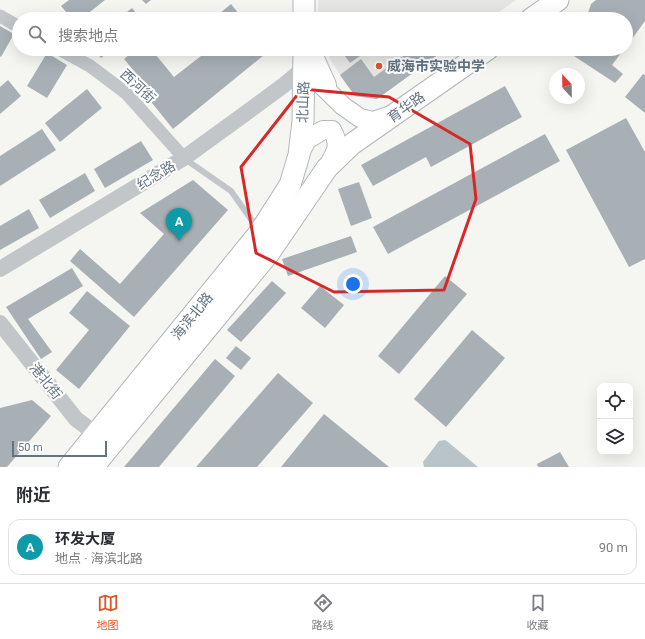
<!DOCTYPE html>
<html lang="zh">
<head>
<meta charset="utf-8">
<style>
	body { margin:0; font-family:Roboto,"Noto Sans SC",sans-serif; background:#f7f7f7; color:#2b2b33 }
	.controls { position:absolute; right:12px; bottom:12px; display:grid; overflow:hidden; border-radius:8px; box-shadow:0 4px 16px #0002 }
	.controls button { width:36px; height:36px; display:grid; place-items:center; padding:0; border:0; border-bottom:1px solid #e1e1e2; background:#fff; color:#2b2b33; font:20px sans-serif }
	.compass { position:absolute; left:549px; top:68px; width:36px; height:36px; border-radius:50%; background:#fff; box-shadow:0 4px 16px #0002; rotate:338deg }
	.scale { position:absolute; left:12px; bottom:10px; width:95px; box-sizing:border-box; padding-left:4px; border:2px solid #647481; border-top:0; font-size:11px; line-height:14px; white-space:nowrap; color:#647481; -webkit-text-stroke:3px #fff; paint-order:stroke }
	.you { position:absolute; left:353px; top:284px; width:14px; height:14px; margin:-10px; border:3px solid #fff; border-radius:50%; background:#1a73e8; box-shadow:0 0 0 6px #1a73e833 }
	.badge { display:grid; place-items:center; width:26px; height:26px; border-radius:50%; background:#de5527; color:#fff; font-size:13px; font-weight:700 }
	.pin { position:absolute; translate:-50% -33px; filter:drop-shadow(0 1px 2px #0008) }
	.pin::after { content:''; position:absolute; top:21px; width:14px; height:12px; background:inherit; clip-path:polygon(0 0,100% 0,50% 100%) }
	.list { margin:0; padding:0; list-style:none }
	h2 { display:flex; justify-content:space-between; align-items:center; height:52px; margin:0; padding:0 16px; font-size:17px }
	h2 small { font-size:13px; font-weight:400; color:#7c7c81 }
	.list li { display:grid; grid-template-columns:26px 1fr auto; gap:12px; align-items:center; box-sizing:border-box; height:56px; margin:0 8px 8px; padding:0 8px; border:1px solid #e1e1e2; border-radius:12px }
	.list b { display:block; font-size:15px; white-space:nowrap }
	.list p { margin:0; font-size:13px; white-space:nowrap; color:#7c7c81 }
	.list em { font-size:13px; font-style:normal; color:#7c7c81 }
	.icon { flex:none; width:22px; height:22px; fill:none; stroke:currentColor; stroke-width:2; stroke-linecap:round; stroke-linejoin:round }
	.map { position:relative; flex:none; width:645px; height:467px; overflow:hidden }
	.search { position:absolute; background:#fff; box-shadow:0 4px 16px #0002; left:12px; right:12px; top:12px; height:44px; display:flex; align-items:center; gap:10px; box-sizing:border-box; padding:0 14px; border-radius:22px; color:#7c7c81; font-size:15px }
	.sheet { height:116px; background:#fff }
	nav { display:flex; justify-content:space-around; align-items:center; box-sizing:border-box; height:56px; border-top:1px solid #e1e1e2; background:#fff; font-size:11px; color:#7c7c81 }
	nav a { display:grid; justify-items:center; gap:2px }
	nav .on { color:#de5527 }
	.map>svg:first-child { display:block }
	.built { fill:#e5e6e4 }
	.water { fill:#b9c4c8 }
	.building { fill:#a8b0b5 }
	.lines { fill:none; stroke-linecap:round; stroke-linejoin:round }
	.secondary-casing { stroke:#b4b9bd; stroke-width:20 }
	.primary-casing { stroke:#b3b7bb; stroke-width:23 }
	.service { stroke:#c2c6c9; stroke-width:6 }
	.minor { stroke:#c2c6c9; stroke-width:13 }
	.tertiary { stroke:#c2c6c9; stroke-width:16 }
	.secondary { stroke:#fff; stroke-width:18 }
	.primary { stroke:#fff; stroke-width:21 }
	.marked { fill:none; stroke:#d62828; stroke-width:3; stroke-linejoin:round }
	.poi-dot { fill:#de5527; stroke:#fff; stroke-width:1.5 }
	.labels { text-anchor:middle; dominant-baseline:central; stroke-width:4; stroke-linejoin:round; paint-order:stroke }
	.poi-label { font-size:14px; font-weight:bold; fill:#647481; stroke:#fff; text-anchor:start }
	.street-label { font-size:14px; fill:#647481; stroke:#fff }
</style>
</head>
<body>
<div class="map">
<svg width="645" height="467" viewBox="0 0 645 467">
	<rect width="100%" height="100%" fill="#f5f5f1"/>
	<!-- built -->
	<g class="built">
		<polygon points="318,0 516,0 489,19 318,19"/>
		<polygon points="327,49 446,49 377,99 355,96 340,75 329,57"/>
	</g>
	<!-- water -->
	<polygon class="water" points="445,440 448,442 478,467 424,467 423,462 439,441"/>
	<!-- building -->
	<g class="building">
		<polygon points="69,0 105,0 81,19 72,19 61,6"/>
		<polygon points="142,0 151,0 146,4"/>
		<polygon points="596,0 645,0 645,21 626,47 626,19 586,19 591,4"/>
		<polygon points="231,4 243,19 213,19"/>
		<polygon points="132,8 141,19 118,19"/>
		<polygon points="0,26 14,34 1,57 0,56"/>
		<polygon points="94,49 112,49 101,58"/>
		<polygon points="136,49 151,49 174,77 210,49 267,49 269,51 173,129 148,98 153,94 124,59"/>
		<polygon points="340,49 370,49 350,63"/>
		<polygon points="413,49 446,49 377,99 355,96 340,75 361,59 374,77"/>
		<polygon points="576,49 624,49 612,65 623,74 615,83 574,56"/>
		<polygon points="47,53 67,65 47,98 27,86"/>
		<polygon points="643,74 645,75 645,113 625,97"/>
		<polygon points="8,80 21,96 0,114 0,87"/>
		<polygon points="505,86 522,117 431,167 426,157 373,186 361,165"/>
		<polygon points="87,89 102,108 60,142 45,123"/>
		<polygon points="626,118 645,152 645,259 629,267 566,150"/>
		<polygon points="42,129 56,150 0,186 0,156"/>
		<polygon points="545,134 560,161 388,254 373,227"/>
		<polygon points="141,141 153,160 105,188 94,169"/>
		<polygon points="85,173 95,191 50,218 39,200"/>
		<polygon points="193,180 228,210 134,317 70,261 80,249 120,284 164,234 140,213"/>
		<polygon points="359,182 372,218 351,226 338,189"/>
		<polygon points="29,209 39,228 0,250 0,226"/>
		<polygon points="351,236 357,252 288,276 282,259"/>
		<polygon points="72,268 83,286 28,319 52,352 41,359 6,307"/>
		<polygon points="445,276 467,294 399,374 378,356"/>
		<polygon points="272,281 286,293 241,342 227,330"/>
		<polygon points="320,286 344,305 325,328 301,308"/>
		<polygon points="87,291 130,326 79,389 56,370 89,330 69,313"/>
		<polygon points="472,330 505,358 446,427 414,399"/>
		<polygon points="236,346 251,358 241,370 226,358"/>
		<polygon points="215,359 235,376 159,467 124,467"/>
		<polygon points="278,373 313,403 257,467 196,467"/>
		<polygon points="32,400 51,416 7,467 0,467 0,408"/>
		<polygon points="324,414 389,467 281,467"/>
		<polygon points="560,452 569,467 538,467 537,464"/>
	</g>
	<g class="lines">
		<defs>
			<g id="secondary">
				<polyline points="311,49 314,56 327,85"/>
				<polyline points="304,68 343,106 360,118 373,121 391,115"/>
				<path d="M 299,155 L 307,140 L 323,130 L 332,130 C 341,146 336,151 328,166"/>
			</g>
			<g id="primary">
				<polyline points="304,0 304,19"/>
				<polyline points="531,19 558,0"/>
				<polyline points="69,467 260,232 290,185 299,155 303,121 304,49"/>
				<polyline points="93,467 269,253 327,168 352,144 488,49"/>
			</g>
		</defs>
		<!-- secondary casing -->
		<use href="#secondary" class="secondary-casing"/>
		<!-- primary casing -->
		<use href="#primary" class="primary-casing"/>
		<!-- service -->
		<polyline class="service" points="185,159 231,191 258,229"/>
		<!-- minor -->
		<g class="minor">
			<polyline points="0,16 19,27"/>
			<polyline points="59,49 90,66 126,93 184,158"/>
		</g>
		<!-- tertiary -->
		<g class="tertiary">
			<polyline points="0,269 184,158 246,113 284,85 304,68"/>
			<polyline points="0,323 76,419 96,434"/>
		</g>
		<!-- secondary -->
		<use href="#secondary" class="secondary"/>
		<!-- primary -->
		<use href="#primary" class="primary"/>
	</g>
	<!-- marked area -->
	<path class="marked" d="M 302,89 L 389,97 L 470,144 L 476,199 L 444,290 L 334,292 L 256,253 L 241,167 Z"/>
	<!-- markers -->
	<circle class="poi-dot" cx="379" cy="66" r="4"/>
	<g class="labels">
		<!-- poi labels -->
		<g class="poi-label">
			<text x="387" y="66">威海市实验中学</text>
		</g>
		<!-- street labels -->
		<g class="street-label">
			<text transform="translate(138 86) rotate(43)">西河街</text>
			<text transform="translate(303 102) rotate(-88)">北山路</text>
			<text transform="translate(406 107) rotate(-35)">育华路</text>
			<text transform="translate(156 175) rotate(-31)">纪念路</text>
			<text transform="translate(192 316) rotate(-51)">海滨北路</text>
			<text transform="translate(46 381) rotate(51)">港北街</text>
		</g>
	</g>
</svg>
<div class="controls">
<button><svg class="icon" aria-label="locate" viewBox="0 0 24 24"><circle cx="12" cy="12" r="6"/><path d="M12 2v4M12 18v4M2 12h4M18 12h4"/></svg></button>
<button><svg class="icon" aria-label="layers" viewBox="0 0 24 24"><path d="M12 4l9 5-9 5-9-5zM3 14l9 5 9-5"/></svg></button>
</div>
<svg class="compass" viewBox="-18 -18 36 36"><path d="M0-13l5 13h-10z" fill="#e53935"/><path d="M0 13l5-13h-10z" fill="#7c7c81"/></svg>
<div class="scale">50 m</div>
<div class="you"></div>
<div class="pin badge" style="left:179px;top:241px;background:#0f9aa8">A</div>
<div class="search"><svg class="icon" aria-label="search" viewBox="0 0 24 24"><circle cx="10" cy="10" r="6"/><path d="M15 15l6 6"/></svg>搜索地点</div>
</div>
<section class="sheet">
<h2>附近<small></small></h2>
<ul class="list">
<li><span class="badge" style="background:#0f9aa8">A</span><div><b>环发大厦</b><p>地点 · 海滨北路</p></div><em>90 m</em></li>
</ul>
</section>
<nav>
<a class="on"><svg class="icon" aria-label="map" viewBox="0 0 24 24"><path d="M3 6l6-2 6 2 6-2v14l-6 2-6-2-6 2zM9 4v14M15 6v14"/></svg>地图</a>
<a><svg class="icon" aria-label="directions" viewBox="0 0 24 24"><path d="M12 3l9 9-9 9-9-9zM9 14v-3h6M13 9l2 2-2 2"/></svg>路线</a>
<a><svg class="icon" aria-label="saved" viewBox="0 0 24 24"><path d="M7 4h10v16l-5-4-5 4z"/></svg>收藏</a>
</nav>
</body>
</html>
